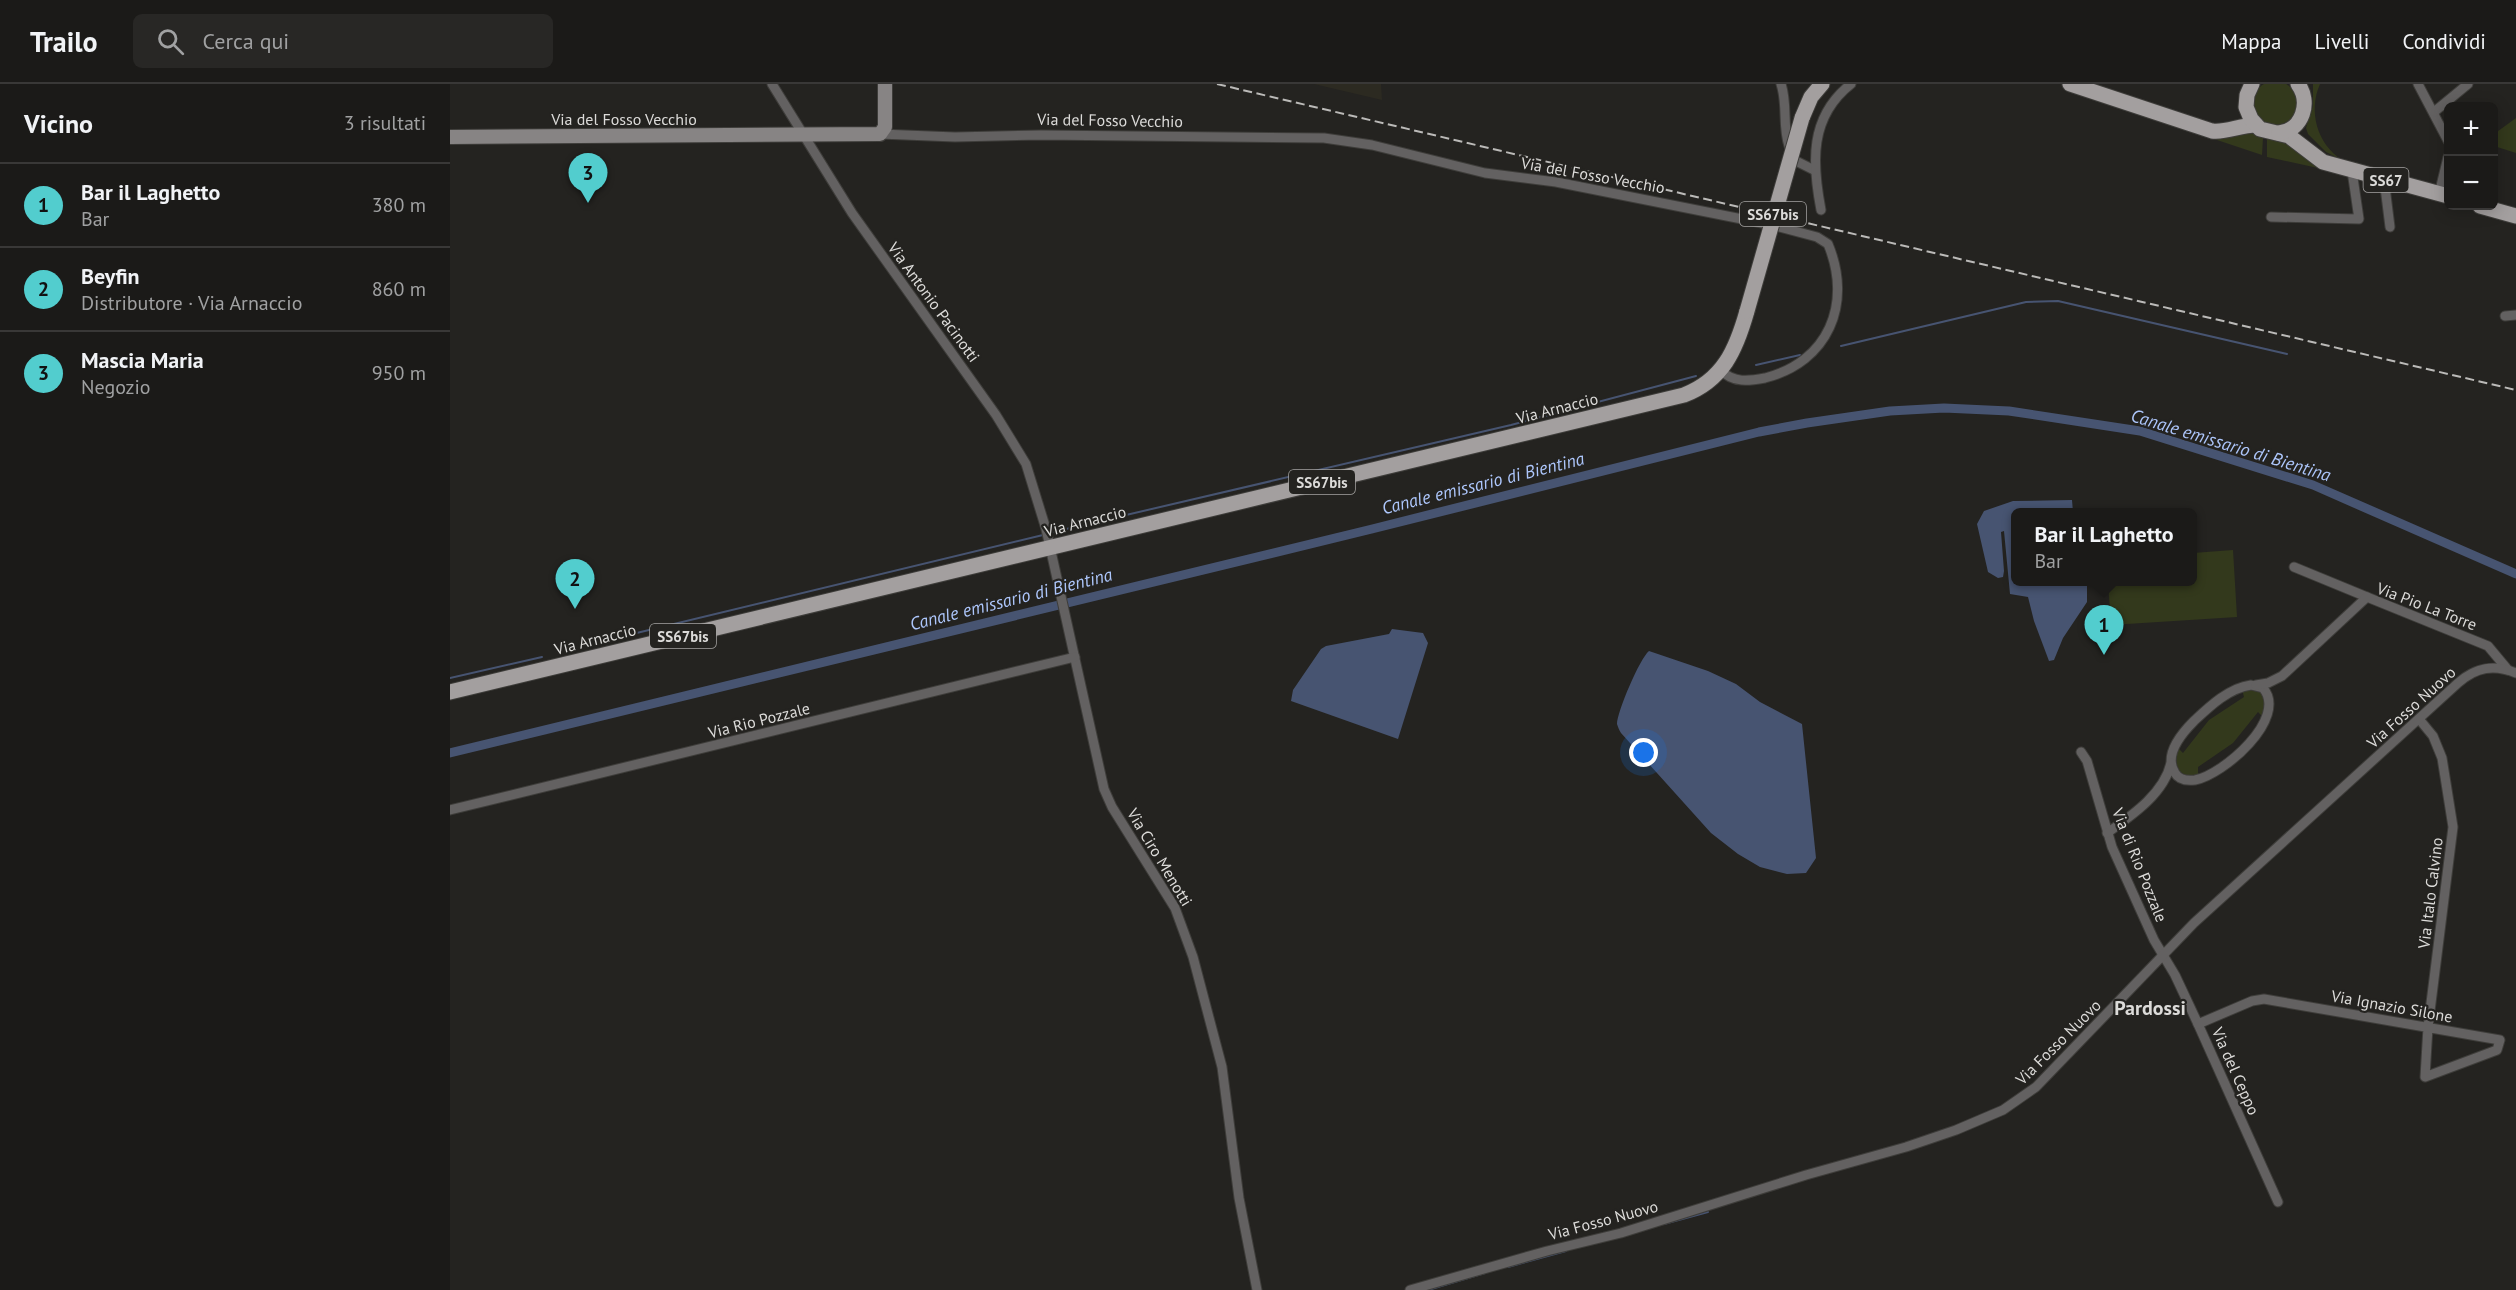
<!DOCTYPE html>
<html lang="it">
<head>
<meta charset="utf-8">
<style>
	body { margin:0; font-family:"PT Sans",sans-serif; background:#282725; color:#f1f3f6 }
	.controls { position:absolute; right:18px; top:18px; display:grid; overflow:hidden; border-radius:9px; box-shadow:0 3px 15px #0003 }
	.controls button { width:54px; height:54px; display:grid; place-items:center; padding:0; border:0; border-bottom:2px solid #393837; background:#1b1a18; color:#f1f3f6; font:30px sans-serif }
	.you { position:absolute; left:1194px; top:669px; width:21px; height:21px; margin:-15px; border:4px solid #fff; border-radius:50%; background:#1a73e8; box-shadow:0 0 0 9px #1a73e833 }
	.badge { display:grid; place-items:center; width:39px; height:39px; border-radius:50%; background:#52cdce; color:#111; font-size:20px; font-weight:700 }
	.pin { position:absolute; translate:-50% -50px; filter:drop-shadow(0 2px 3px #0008) }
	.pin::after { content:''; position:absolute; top:32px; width:21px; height:18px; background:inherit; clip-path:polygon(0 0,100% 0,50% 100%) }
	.popup { position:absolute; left:1561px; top:424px; width:186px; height:78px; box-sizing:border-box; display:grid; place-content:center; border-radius:9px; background:#1b1a18; filter:drop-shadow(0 2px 4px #0005); font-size:20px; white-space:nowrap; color:#a0a1a2 }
	.popup b { font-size:22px; color:#f1f3f6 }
	.popup::after { content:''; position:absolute; left:50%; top:100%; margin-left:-12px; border:12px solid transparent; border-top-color:#1b1a18 }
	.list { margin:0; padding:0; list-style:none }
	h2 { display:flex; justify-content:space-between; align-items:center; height:78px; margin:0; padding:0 24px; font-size:26px }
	h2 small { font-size:20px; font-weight:400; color:#a0a1a2 }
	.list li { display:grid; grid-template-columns:39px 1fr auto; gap:18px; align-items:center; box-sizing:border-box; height:84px; padding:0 24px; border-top:2px solid #393837 }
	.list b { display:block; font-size:22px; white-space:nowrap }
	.list p { margin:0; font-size:20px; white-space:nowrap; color:#a0a1a2 }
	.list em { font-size:20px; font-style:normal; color:#a0a1a2 }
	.icon { flex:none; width:33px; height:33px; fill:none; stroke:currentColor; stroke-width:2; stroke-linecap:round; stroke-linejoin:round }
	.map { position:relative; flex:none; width:2066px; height:1206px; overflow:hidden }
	header { display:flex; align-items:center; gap:36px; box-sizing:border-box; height:84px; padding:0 30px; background:#1b1a18; border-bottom:2px solid #393837 }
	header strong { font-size:28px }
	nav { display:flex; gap:33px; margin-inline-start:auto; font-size:21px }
	.search { width:420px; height:54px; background:#282725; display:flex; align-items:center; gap:15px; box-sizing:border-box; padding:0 21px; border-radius:9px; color:#a0a1a2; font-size:22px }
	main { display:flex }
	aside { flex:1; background:#1b1a18 }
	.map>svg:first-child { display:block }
	.built { fill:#2c2a21 }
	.green { fill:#33391c }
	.water { fill:#475471 }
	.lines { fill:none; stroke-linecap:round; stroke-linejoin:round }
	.stream { stroke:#475471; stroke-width:2 }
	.canal { stroke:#475471; stroke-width:9 }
	.street-casing { stroke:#3e3d3a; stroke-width:11 }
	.secondary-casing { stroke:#3e3d3a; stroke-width:16 }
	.primary-casing { stroke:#3e3d3a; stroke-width:17 }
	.street { stroke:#636161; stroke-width:9 }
	.secondary { stroke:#878484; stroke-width:14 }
	.primary { stroke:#a39f9f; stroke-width:15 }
	.rail { stroke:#bbbab8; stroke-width:2; stroke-dasharray:9 4.5; stroke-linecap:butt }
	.primary-bridge-casing { stroke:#3e3d3a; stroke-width:17; stroke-linecap:butt }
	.primary-bridge { stroke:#a39f9f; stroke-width:15 }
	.labels { text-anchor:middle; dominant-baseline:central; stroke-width:4.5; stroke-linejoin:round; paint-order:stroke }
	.shield { fill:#242320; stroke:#a5a4a2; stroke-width:1.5 }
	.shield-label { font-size:15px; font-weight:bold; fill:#dcdbd9 }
	.street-label { font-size:16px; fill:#dcdbd9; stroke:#242320 }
	.water-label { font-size:18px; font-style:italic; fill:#adc6fb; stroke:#242320 }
	.quarter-label { font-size:20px; font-weight:bold; fill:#dcdbd9; stroke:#242320 }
</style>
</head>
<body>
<header>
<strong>Trailo</strong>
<div class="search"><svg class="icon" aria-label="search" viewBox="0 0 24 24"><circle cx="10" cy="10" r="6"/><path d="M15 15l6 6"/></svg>Cerca qui</div>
<nav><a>Mappa</a><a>Livelli</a><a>Condividi</a></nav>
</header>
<main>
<aside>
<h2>Vicino<small>3 risultati</small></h2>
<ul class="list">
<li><span class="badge">1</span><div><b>Bar il Laghetto</b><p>Bar</p></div><em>380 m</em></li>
<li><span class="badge">2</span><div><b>Beyfin</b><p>Distributore · Via Arnaccio</p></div><em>860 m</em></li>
<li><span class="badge">3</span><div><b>Mascia Maria</b><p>Negozio</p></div><em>950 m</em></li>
</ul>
</aside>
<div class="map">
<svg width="2066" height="1206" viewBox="0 0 2066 1206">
	<rect width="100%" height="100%" fill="#242320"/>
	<!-- built -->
	<polygon class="built" points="864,0 931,0 932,16"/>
	<!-- green -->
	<g class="green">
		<circle cx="1825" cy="19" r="22"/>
		<path d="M 1863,0 L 1870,0 C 1858,27 1867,60 1892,76 L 1876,68 L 1858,50 L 1856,44 L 1863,22 Z"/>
		<polygon points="2066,34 2066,69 2044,62 2044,50"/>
		<polygon points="1801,48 1813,54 1812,71 1758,53"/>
		<polygon points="1817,55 1837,57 1877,86 1817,73"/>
		<polygon points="1783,466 1787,533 1661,541 1658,498 1742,498 1743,469"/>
		<path d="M 1799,604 L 1811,607 L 1816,618 L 1813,633 L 1808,628 L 1783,659 L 1748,683 L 1748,691 C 1729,696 1723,680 1728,664 L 1733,669 L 1759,636 L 1794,613 L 1792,605 Z"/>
	</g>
	<!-- water -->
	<g class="water">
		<polygon points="1622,416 1623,428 1566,428 1566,498 1637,498 1637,518 1613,554 1604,576 1599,577 1584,537 1578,513 1560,510 1554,447 1551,448 1554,487 1553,493 1548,494 1538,488 1527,440 1534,427 1563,417"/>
		<polygon points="942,545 973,549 978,559 948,655 841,617 843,606 871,565 876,562 939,550"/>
		<path d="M 1199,567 L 1258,587 L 1286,600 L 1310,618 L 1352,640 L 1366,774 L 1356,789 L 1337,790 L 1310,783 L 1288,770 L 1261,749 L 1171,649 C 1169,646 1168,643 1167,640 C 1167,628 1190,574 1199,567 Z"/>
	</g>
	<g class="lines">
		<!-- stream -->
		<g class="stream">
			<polyline points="1391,262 1576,218 1608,217 1837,270"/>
			<polyline points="1306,281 1350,271"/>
			<polyline points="599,449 1061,341 1246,292"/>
			<polyline points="170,553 593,451"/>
			<polyline points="0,594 92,573"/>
			<polyline points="1214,1140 1258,1128"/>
			<polyline points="1058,1183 1116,1167"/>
			<polyline points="978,1206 1035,1189"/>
		</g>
		<!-- canal -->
		<polyline class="canal" points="0,669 922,445 1309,348 1357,339 1440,327 1494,324 1559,327 1690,347 1863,401 2066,490"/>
		<defs>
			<g id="street">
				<polyline points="322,0 402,129 546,331 576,380 596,445 654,705 662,723 725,824 743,873 772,983 789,1114 807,1206"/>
				<path d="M 1331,0 C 1338,21 1332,41 1339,62"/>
				<polyline points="1968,0 1998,57"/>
				<polyline points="1984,28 2018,0"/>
				<polyline points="430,50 505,53 591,51 874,54 922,61 1035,89 1106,98 1312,139"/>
				<polyline points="1348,78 1364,86"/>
				<polyline points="1934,95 1940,143"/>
				<polyline points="1989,110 1998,73"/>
				<path d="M 1371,126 C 1362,79 1359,33 1401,0"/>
				<polyline points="1821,133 1909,135 1902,87"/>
				<polyline points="2055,232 2066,231"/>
				<path d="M 1272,287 C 1283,299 1299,297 1315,294 C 1378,278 1403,220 1378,160 L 1367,153 L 1326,142"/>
				<polyline points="1844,483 1917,513"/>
				<path d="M 1801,601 L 1813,604 C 1839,634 1773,691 1745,696 C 1737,697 1729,696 1725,689 C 1713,671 1732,649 1744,637 C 1760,622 1779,604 1801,601 Z"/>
				<polyline points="1806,601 1818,599 1832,592 1917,513 2038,562 2058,586"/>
				<polyline points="1631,668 1637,677 1662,763 1704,856 1725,891 1748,940 1828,1118"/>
				<polyline points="0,726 625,573"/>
				<path d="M 1657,749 C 1681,732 1714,710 1721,679"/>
				<polyline points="1748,940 1802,917 1814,915 2050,956 2047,966 1975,993 1978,943 2003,743 1992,674 1983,652 1969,635"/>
				<path d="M 960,1206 L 1097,1167 L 1171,1149 L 1356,1091 L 1456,1063 L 1506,1046 L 1553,1026 L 1586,1003 L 1744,839 L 2008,599 C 2026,583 2044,580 2066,589"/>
			</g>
			<polyline id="secondary" points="0,53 430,50 435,43 435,0"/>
			<g id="primary">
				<path d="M 1620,0 L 1762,47 C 1776,49 1790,41 1806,41"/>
				<polyline points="1802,0 1797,11 1796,23 1801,35 1810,45 1839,52 1873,78 1998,112"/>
				<polyline points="1352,34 1361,13 1372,0"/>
				<path d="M 1829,49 C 1853,46 1861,18 1848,0"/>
				<polyline points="2030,122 2066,132"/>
				<path d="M 0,608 L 1234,311 C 1273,296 1286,266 1297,227"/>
			</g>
		</defs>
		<!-- street casing -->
		<use href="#street" class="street-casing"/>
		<!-- secondary casing -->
		<use href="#secondary" class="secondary-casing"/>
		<!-- primary casing -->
		<use href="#primary" class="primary-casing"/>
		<!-- street -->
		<use href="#street" class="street"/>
		<!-- secondary -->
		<use href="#secondary" class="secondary"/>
		<!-- primary -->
		<use href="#primary" class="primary"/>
		<!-- rail -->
		<polyline class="rail" points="767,0 2066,306"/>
		<defs>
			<polyline id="primary-bridge" points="1297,227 1352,34"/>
		</defs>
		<!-- primary-bridge casing -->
		<use href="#primary-bridge" class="primary-bridge-casing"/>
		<!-- primary-bridge -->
		<use href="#primary-bridge" class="primary-bridge"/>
	</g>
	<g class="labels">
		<!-- shield labels -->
		<g class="shield">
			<rect x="1913.5" y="84" width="45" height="24" rx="4.5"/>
			<rect x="1290" y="118" width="66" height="24" rx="4.5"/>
			<rect x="839" y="386" width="66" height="24" rx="4.5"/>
			<rect x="200" y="540" width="66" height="24" rx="4.5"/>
		</g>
		<g class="shield-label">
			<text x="1936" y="96">SS67</text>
			<text x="1323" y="130">SS67bis</text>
			<text x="872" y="398">SS67bis</text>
			<text x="233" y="552">SS67bis</text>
		</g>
		<!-- street labels -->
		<g class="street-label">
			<text x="174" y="35">Via del Fosso Vecchio</text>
			<text transform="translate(660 36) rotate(1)">Via del Fosso Vecchio</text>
			<text transform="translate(1143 91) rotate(10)">Via del Fosso Vecchio</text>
			<text transform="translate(484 218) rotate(54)">Via Antonio Pacinotti</text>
			<text transform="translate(1107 324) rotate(-14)">Via Arnaccio</text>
			<text transform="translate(635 437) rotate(-14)">Via Arnaccio</text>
			<text transform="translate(1977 522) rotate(21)">Via Pio La Torre</text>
			<text transform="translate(145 555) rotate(-14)">Via Arnaccio</text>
			<text transform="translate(1961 623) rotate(-42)">Via Fosso Nuovo</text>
			<text transform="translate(309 636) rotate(-14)">Via Rio Pozzale</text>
			<text transform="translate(710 773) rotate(59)">Via Ciro Menotti</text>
			<text transform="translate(1690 781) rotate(68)">Via di Rio Pozzale</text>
			<text transform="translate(1980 809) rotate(-83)">Via Italo Calvino</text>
			<text transform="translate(1942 922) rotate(10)">Via Ignazio Silone</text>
			<text transform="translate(1608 958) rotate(-45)">Via Fosso Nuovo</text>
			<text transform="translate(1786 987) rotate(66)">Via del Ceppo</text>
			<text transform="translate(1153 1136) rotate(-15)">Via Fosso Nuovo</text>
		</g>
		<!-- water labels -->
		<g class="water-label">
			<text transform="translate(1781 361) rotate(17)">Canale emissario di Bientina</text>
			<text transform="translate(1033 399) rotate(-14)">Canale emissario di Bientina</text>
			<text transform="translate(561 515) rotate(-14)">Canale emissario di Bientina</text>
		</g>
		<!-- quarter labels -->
		<g class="quarter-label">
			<text x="1700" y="924">Pardossi</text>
		</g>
	</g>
</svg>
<div class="controls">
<button>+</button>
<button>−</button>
</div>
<div class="you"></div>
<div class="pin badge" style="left:1654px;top:571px">1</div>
<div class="popup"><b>Bar il Laghetto</b>Bar</div>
<div class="pin badge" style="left:125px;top:525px">2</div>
<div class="pin badge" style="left:138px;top:119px">3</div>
</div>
</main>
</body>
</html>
